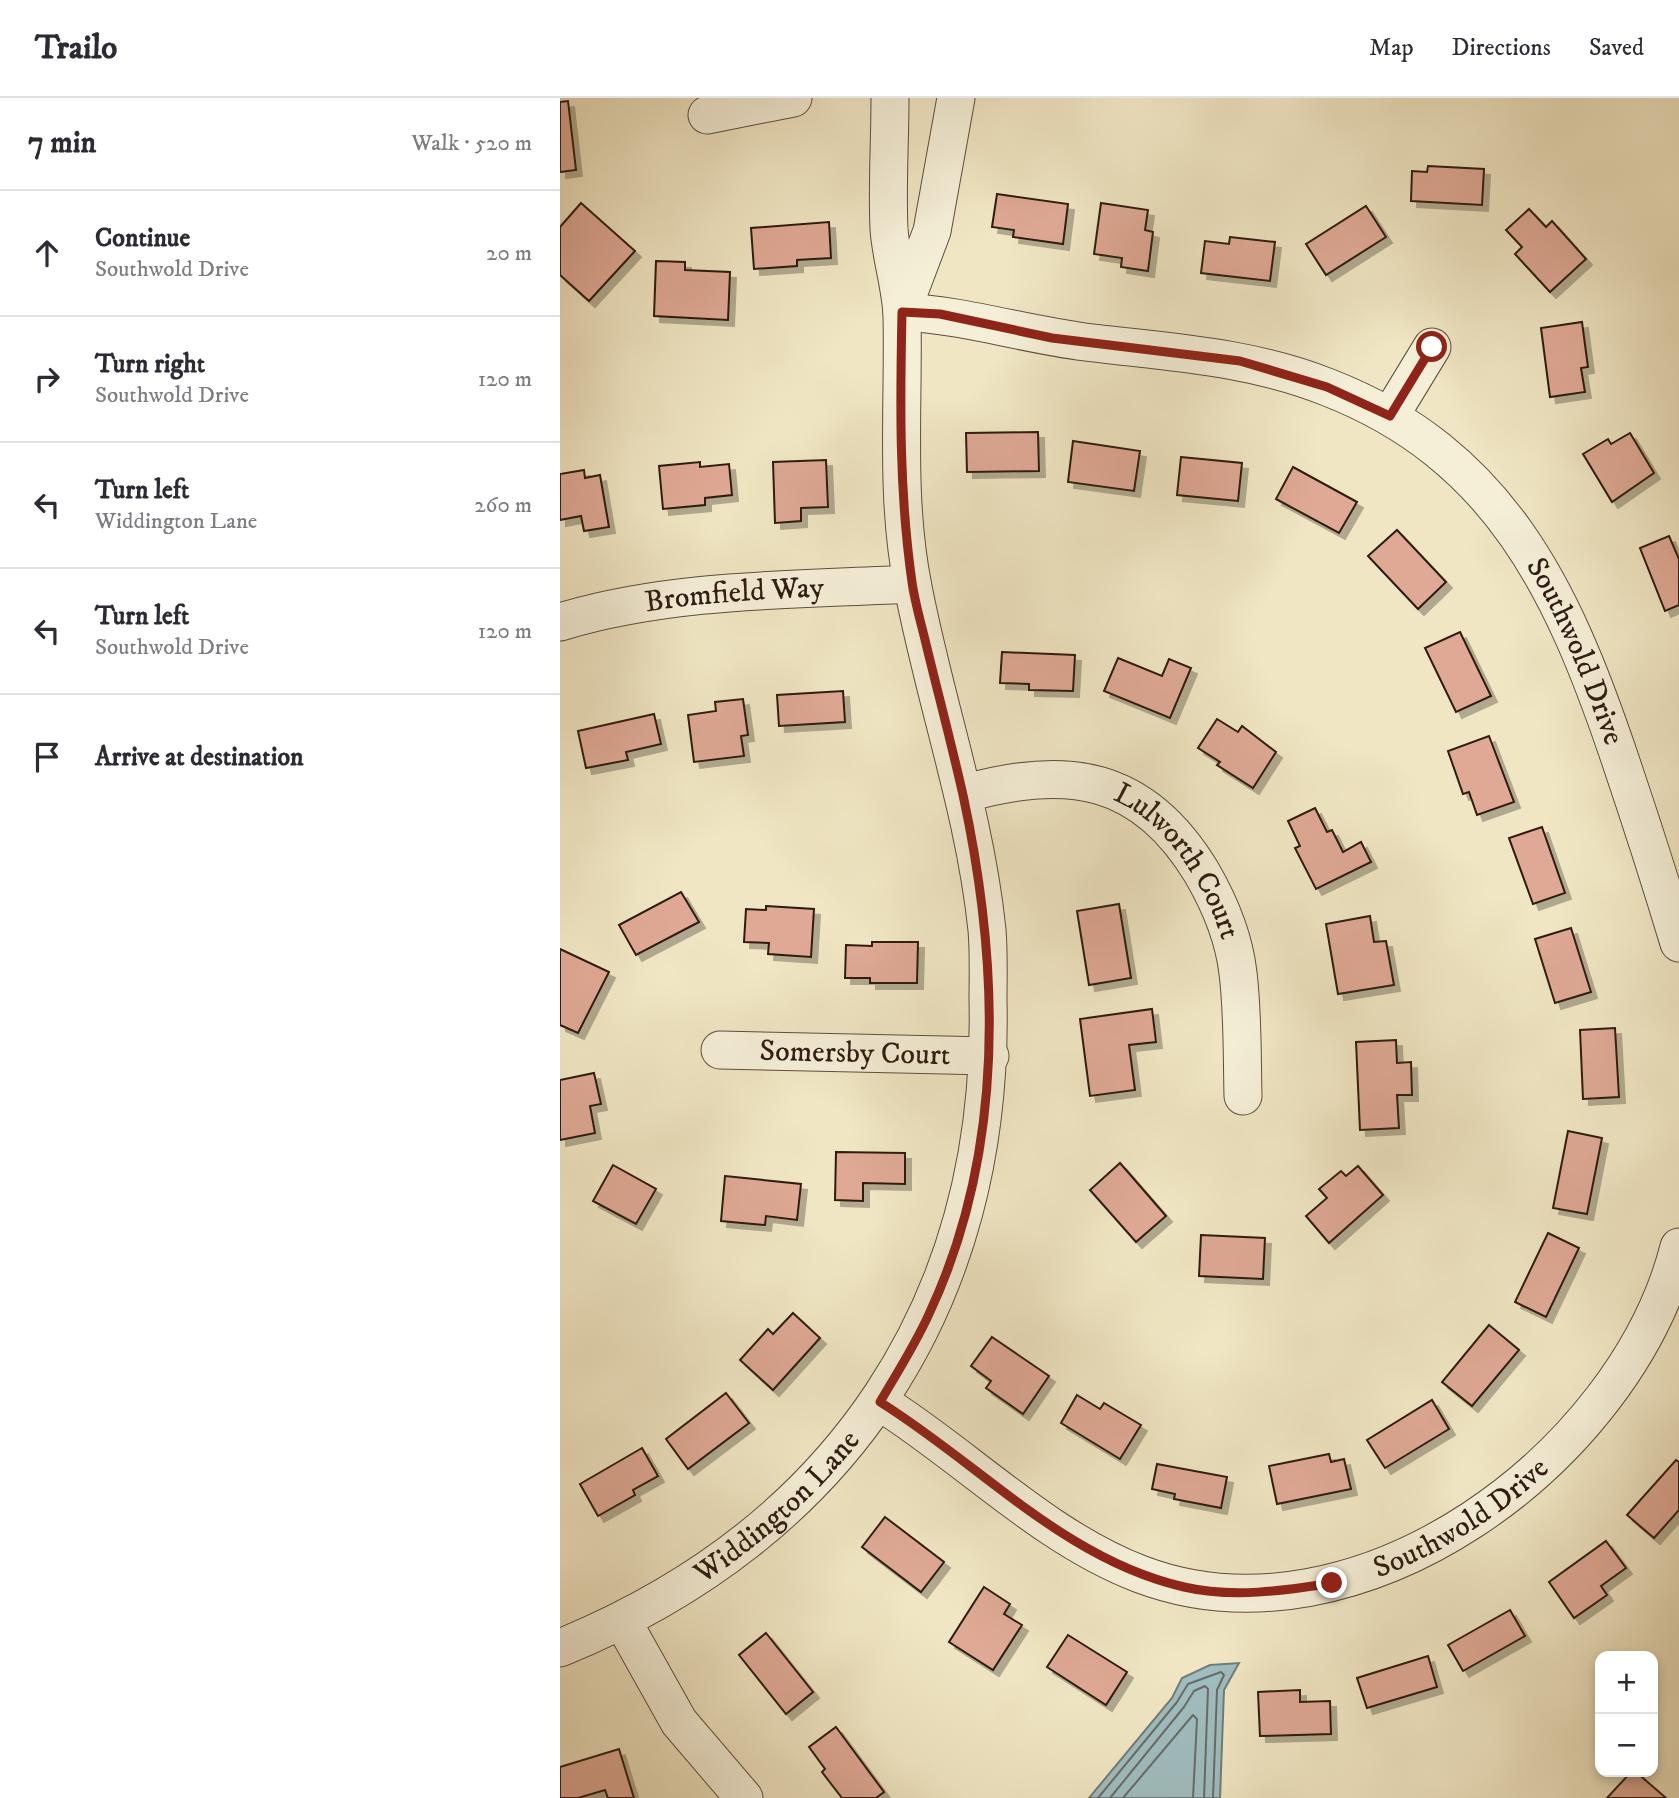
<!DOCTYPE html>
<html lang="en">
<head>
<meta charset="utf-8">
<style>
	body { margin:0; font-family:"IM FELL DW Pica",serif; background:#f7f7f7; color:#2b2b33 }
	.controls { position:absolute; right:21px; bottom:21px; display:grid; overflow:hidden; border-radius:14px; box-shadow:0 4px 10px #0003 }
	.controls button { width:63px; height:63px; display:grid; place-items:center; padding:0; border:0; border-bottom:2px solid #e1e1e2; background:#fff; color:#2b2b33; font:35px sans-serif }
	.stop { position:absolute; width:21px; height:21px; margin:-16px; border:5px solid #8f2418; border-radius:50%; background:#fff }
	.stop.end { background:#8f2418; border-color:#fff; box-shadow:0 2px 7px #0008 }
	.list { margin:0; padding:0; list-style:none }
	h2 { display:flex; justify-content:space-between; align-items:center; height:91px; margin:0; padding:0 28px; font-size:30px }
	h2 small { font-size:23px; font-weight:400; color:#7c7c81 }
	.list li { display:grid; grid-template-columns:46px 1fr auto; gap:21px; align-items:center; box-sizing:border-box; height:126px; padding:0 28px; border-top:2px solid #e1e1e2 }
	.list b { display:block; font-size:26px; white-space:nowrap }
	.list p { margin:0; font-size:23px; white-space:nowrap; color:#7c7c81 }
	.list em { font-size:23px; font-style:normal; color:#7c7c81 }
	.icon { flex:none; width:38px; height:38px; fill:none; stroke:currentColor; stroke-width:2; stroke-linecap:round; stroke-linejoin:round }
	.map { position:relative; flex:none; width:1119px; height:1700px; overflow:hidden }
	header { display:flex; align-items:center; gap:42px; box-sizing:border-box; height:98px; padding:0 35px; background:#fff; border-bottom:2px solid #e1e1e2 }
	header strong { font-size:33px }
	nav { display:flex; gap:38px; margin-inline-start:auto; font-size:24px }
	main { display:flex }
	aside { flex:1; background:#fff }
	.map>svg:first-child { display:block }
	.water { fill:#a0bdbf; stroke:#727c79; stroke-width:2 }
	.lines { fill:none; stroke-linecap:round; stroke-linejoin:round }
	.shore { stroke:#676c68; stroke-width:2 }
	.building { fill:#dfa995; stroke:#2e1b11; stroke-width:2; filter:url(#shadow) }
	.minor-casing { stroke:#5e4e3e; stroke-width:39 }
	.minor { stroke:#f5efd8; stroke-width:37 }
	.route { stroke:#8f2418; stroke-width:9 }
	.labels { text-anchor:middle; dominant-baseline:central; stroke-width:5; stroke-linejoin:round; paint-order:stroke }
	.street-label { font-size:30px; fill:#2e1b11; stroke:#f5efd8 }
</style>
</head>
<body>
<header>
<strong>Trailo</strong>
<nav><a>Map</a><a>Directions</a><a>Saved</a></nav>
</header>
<main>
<aside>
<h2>7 min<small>Walk · 520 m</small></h2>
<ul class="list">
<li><svg class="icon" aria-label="ahead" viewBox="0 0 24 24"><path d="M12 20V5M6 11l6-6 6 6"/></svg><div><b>Continue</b><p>Southwold Drive</p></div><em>20 m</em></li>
<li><svg class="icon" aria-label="right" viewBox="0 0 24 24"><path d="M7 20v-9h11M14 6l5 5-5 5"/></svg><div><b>Turn right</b><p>Southwold Drive</p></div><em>120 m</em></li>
<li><svg class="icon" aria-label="left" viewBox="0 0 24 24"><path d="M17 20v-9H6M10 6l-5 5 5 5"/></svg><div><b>Turn left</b><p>Widdington Lane</p></div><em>260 m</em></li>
<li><svg class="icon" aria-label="left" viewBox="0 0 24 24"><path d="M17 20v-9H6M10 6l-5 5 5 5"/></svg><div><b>Turn left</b><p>Southwold Drive</p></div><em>120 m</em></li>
<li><svg class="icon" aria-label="arrive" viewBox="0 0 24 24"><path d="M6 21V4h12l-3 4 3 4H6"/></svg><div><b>Arrive at destination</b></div></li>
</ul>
</aside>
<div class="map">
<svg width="1119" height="1700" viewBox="0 0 1119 1700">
	<defs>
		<filter id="shadow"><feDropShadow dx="6" dy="6" stdDeviation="0" flood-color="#0004"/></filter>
	</defs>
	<rect width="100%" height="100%" fill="#f0e6c3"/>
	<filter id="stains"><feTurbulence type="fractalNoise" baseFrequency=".00286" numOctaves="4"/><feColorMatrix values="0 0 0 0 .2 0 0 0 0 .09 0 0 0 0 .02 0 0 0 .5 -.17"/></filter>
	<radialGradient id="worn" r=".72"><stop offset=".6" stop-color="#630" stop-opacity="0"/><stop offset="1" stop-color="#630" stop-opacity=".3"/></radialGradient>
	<!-- water -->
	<polygon class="water" points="679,1565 664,1592 660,1700 529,1700 612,1600 622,1580 650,1567"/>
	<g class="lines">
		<!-- shore -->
		<g class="shore">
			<polyline points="538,1700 617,1604 628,1586 661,1574 664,1577 657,1592 653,1700"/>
			<polyline points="550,1700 624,1609 634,1593 645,1588 648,1591 644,1700"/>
			<polyline points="563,1700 633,1617 637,1621 633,1700"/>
		</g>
	</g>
	<!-- building -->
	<g class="building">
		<polygon points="8,3 16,72 0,74 0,4"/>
		<polygon points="868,68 924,71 922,107 851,103 852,73 867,74"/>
		<polygon points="437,96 508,106 503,146 453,139 454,132 432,129"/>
		<polygon points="21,105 75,153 29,203 0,177 0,129"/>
		<polygon points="541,105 588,112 585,132 593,134 588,173 561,169 562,160 534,156"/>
		<polygon points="806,108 826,139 766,177 746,146"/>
		<polygon points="969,111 986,129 992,123 1026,161 990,194 955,156 962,149 946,132"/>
		<polygon points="269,124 271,160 237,162 237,168 194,171 191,130"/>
		<polygon points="670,139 715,144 710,183 641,175 645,143 669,146"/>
		<polygon points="96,163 125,164 125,172 170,174 168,222 94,218"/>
		<polygon points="1022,224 1028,269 1021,270 1025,294 990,299 981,230"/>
		<polygon points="478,334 479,373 407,374 406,335"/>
		<polygon points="1070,335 1094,375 1052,404 1023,356 1048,341 1051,346"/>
		<polygon points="513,343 580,353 574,393 508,384"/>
		<polygon points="621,359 682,365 678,403 617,397"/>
		<polygon points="266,362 268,409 241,410 241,423 215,425 213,364"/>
		<polygon points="140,364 140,369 169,366 172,397 145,400 145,407 103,411 99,368"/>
		<polygon points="733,369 797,404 779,435 716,401"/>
		<polygon points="24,372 25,380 40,377 49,429 24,433 21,418 0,422 0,376"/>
		<polygon points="837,432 886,484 858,511 808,458"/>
		<polygon points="1109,438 1119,461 1119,507 1105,513 1080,450"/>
		<polygon points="900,534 931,598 896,614 865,550"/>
		<polygon points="442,554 515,557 513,593 469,592 469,586 440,585"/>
		<polygon points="558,560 602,578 609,561 631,570 610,620 544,593"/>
		<polygon points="283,593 285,624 219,628 217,597"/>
		<polygon points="183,601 188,637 181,638 184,658 134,664 128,617 156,613 155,604"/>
		<polygon points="94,616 101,646 66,654 68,662 26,670 18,633"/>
		<polygon points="657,621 678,634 682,628 716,654 693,690 657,667 660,664 638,650"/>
		<polygon points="929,638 954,704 917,717 909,694 903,696 888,653"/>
		<polygon points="755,710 767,734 772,732 783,754 801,744 811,764 756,791 735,750 740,748 728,723"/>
		<polygon points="982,729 1005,795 973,806 949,740"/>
		<polygon points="121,794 139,824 76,857 59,827"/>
		<polygon points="559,806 571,880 529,887 517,813"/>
		<polygon points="206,808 254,811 251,859 208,856 209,845 184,844 186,811 206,812"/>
		<polygon points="810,818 814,844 826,843 834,887 778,896 766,826"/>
		<polygon points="1011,830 1031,894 995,905 975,841"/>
		<polygon points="312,844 358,844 357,885 310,885 310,880 285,880 286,847 312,848"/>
		<polygon points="0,851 49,874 18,935 0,927"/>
		<polygon points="592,911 596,944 569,947 575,992 530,998 520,921"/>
		<polygon points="1055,930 1059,999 1023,1001 1020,932"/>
		<polygon points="836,942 837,965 851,964 852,997 837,997 839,1030 800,1032 796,944"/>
		<polygon points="34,975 41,1006 30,1008 35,1035 0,1042 0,982"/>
		<polygon points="1008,1033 1042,1040 1027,1116 993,1110"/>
		<polygon points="276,1054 345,1055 345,1086 303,1085 303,1103 275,1102"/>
		<polygon points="560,1065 606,1118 576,1144 530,1092"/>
		<polygon points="53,1067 96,1091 76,1126 33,1103"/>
		<polygon points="798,1068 823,1097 769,1145 746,1118 767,1100 759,1091 781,1073 786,1078"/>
		<polygon points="165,1078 241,1086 237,1122 206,1118 205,1127 161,1123"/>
		<polygon points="988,1135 1019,1150 986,1219 955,1204"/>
		<polygon points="641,1137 705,1140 703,1181 639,1178"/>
		<polygon points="233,1215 260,1240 213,1292 180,1262 208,1231 213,1236"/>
		<polygon points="929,1227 959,1252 912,1308 882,1284"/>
		<polygon points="432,1239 489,1278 463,1316 426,1290 431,1283 411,1268"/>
		<polygon points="166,1295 189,1325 128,1371 106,1341"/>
		<polygon points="517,1297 540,1311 544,1305 581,1327 560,1361 501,1325"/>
		<polygon points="872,1302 889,1331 825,1370 807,1342"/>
		<polygon points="82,1350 98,1378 73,1392 75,1397 38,1418 20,1386"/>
		<polygon points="769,1356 771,1364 784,1361 791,1391 717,1406 709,1368"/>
		<polygon points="1116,1362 1119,1364 1119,1412 1094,1440 1067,1417"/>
		<polygon points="597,1366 667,1379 661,1410 614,1401 615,1396 592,1391"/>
		<polygon points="325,1419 384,1464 361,1494 302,1449"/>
		<polygon points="1046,1443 1066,1470 1041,1488 1047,1497 1014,1520 989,1484"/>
		<polygon points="424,1489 450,1506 444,1516 462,1527 433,1572 389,1544"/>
		<polygon points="950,1512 965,1538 903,1573 888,1547"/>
		<polygon points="206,1535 253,1594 226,1616 179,1557"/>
		<polygon points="508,1537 567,1574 546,1607 487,1569"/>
		<polygon points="868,1558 877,1589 807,1610 797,1580"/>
		<polygon points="740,1592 740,1604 770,1603 771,1636 700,1638 698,1594"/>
		<polygon points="276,1629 324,1694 316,1700 282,1700 262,1674 265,1671 249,1649"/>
		<polygon points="59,1651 74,1700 48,1700 45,1692 18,1700 0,1700 0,1669"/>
		<polygon points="1071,1674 1076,1674 1106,1700 1047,1700"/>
	</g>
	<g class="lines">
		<defs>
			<g id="minor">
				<polyline points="147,17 233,0"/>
				<polyline points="343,210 372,133 396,0"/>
				<path id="s1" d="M 342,214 C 404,217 463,236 525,244 C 606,254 690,258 767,289 C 940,356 1003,493 1059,658 C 1080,720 1100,782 1119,845"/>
				<polyline points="830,318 872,249"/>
				<path id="s2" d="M 0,524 C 112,490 235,492 352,486"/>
				<path id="s3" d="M 403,696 C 507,666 583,677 642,775 C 660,806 674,840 678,875 C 683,916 682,958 683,998"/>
				<path id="s4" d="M 160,952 L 430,958"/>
				<path id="s5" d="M 320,1304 C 406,1358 485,1440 580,1476 C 798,1559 1066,1359 1119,1149"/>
				<polyline points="63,1524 119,1624 184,1700"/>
				<path id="s6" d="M 0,1550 C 281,1435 435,1206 428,902 C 428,879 429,855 427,832 C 415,715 375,604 353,489 C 335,399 344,309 342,218 C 341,189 331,160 329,131 C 327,88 330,44 330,0"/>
			</g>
		</defs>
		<!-- minor casing -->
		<use href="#minor" class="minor-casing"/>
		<!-- minor -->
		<use href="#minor" class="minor"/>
	</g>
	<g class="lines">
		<!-- route -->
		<path class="route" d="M 772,1485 C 724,1493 672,1500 624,1489 C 505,1462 420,1366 320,1304 C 337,1275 355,1247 369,1216 C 445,1054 440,868 403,697 C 392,648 379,599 367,550 C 362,528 355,506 352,484 C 339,393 340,306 342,214 L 380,216 L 492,240 L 680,263 L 767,289 L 830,318 L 872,249"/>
	</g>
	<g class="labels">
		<!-- street labels -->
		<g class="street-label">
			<text stroke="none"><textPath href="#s2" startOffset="177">Bromfield Way</textPath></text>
			<text stroke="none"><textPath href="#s1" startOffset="808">Southwold Drive</textPath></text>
			<text stroke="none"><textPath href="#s3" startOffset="252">Lulworth Court</textPath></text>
			<text stroke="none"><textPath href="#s4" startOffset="135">Somersby Court</textPath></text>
			<text stroke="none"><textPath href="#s6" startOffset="261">Widdington Lane</textPath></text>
			<text stroke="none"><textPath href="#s5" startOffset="653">Southwold Drive</textPath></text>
		</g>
	</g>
	<rect width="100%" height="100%" filter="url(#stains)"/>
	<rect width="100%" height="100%" fill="url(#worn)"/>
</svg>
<div class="controls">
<button>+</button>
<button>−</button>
</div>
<div class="stop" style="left:872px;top:249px"></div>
<div class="stop end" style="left:772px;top:1485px"></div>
</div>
</main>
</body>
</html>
